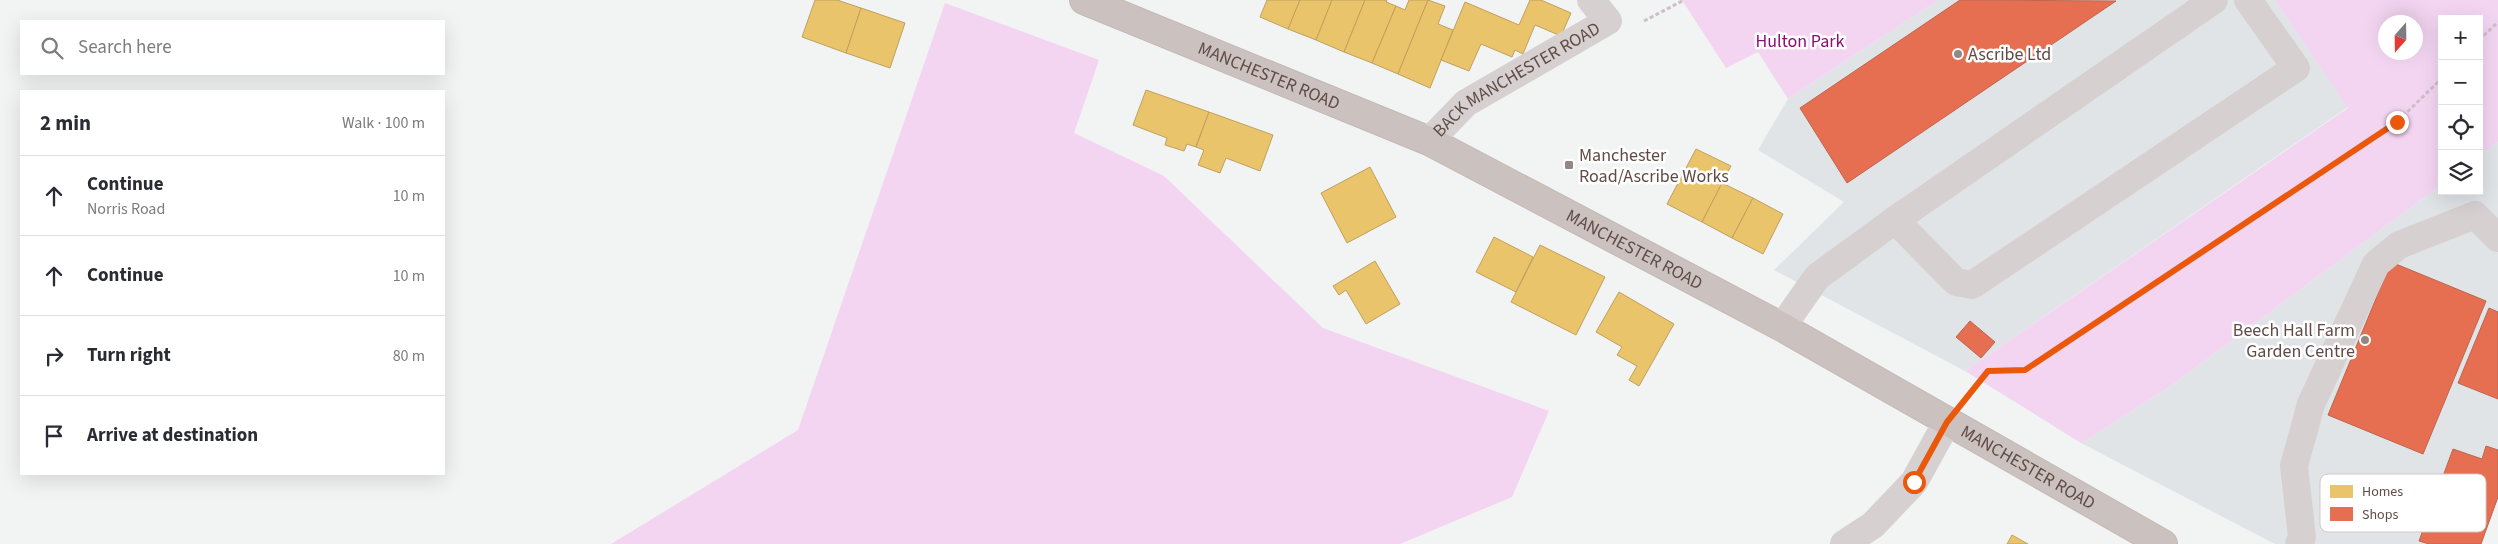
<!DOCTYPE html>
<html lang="en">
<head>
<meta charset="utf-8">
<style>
	body { margin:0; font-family:"Source Sans 3",sans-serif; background:#f2f2f3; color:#2b2b33 }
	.controls { position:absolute; right:15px; top:15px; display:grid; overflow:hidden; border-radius:0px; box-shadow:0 5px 20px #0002 }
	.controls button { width:45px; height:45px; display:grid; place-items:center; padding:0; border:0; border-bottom:1px solid #e1e1e2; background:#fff; color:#2b2b33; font:25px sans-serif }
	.compass { position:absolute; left:2378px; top:15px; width:45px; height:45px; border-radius:50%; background:#fff; box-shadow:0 5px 20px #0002; rotate:200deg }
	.stop { position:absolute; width:15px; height:15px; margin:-11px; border:4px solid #ea580c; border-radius:50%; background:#fff }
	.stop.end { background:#ea580c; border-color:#fff; box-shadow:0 1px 5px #0008 }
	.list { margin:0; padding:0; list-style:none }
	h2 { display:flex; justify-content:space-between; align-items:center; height:65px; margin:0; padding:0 20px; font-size:21px }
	h2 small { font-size:16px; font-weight:400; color:#7c7c81 }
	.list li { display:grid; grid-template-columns:32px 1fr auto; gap:15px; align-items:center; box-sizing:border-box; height:80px; padding:0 20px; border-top:1px solid #e1e1e2 }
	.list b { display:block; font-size:19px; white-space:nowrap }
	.list p { margin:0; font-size:16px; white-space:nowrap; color:#7c7c81 }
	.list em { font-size:16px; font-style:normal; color:#7c7c81 }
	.icon { flex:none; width:28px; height:28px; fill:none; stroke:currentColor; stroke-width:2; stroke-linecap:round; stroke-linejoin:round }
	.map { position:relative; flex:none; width:2498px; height:544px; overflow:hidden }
	.search { position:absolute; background:#fff; box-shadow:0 5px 20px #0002; left:20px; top:20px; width:425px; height:55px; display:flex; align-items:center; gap:12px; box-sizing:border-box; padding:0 18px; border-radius:0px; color:#7c7c81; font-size:19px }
	.panel { position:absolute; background:#fff; box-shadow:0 5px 20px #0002; left:20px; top:90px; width:425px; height:385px; border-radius:0px }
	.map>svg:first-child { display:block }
	.commercial { fill:#e0e4e7 }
	.green { fill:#f3d5f1; fill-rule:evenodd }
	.homes { fill:#e9c46a; stroke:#c0a060 }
	.shops { fill:#e76f51; stroke:#bf644e }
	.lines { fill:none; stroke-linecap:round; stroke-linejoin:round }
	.highway-casing { stroke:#c3b9b6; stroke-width:30 }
	.path { stroke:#cdbec7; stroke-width:3; stroke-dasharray:4 2.5; stroke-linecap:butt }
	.minor { stroke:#d6d1d0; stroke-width:28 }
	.highway { stroke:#cbc2bf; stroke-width:28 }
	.route { stroke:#ea580c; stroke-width:6 }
	.poi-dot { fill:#948683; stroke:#fff; stroke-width:2 }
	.labels { text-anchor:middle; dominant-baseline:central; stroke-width:5; stroke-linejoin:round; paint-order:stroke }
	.park-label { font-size:18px; fill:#8c0d74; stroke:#fff }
	.poi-label { font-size:18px; fill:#614b47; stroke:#fff; text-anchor:start }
	.street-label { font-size:18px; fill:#614b47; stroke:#fff }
	.key { fill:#fff; stroke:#d0c9c8; stroke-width:1 }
	.key-label { font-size:14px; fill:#614b47 }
</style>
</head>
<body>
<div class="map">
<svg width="2498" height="544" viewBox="0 0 2498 544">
	<rect width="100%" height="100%" fill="#f2f3f3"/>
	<!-- commercial -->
	<g class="commercial">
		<polygon points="1938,0 2275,0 2348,107 1965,371 1774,270 1844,202 1758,150 1788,99"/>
		<polygon points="2498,142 2498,497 2481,544 2275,544 2081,443 2168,388 2442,184 2442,191 2479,191 2479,156"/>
	</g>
	<!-- green -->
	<g class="green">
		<polygon points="1682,0 1938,0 1788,99 1758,52 1726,68"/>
		<path d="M 2275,0 L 2498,0 L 2498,142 L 2479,156 L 2479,19 L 2442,19 L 2442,184 L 2168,388 L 2081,443 L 1965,371 L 2348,108 ZM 2416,22 L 2416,52 L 2386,52 L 2386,22 Z"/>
		<polygon points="945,3 1099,60 1074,133 1164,176 1323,328 1549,411 1512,497 1400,544 611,544 798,430"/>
	</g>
	<!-- homes -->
	<g class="homes">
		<polygon points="815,0 837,0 861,8 846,53 802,37"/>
		<polygon points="1267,0 1300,0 1288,29 1260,17"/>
		<polygon points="1300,0 1332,0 1316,40 1288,29"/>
		<polygon points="1332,0 1365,0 1344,52 1316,40"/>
		<polygon points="1365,0 1387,0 1386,2 1396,6 1372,63 1344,52"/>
		<polygon points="1409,0 1428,0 1398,74 1372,63 1396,6 1405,10"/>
		<polygon points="1428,0 1445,6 1438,24 1453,30 1430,88 1398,74"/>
		<polygon points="1530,0 1541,0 1571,13 1561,36 1535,25 1523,54 1515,50 1512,57 1481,44 1469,71 1441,60 1465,2 1519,25"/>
		<polygon points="861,8 905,23 890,68 846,53"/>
		<polygon points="1146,90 1209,112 1196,147 1187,144 1184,151 1165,145 1167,138 1133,125"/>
		<polygon points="1209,112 1273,135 1260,171 1226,158 1220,173 1198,165 1204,150 1196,147"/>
		<polygon points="1696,149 1731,166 1702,222 1667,204"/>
		<polygon points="1370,167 1396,217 1347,243 1321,193"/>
		<polygon points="1722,183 1753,198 1732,238 1702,222"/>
		<polygon points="1753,198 1783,214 1763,254 1732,238"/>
		<polygon points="1494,237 1533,257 1516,292 1476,272"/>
		<polygon points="1540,245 1605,277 1576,335 1511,302"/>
		<polygon points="1375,261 1400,304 1366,324 1346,290 1339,295 1333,286"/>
		<polygon points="1619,292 1674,324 1639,386 1629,380 1637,366 1617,355 1622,347 1596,332"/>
		<polygon points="2012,535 2028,544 2007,544"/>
	</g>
	<!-- shops -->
	<g class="shops">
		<polygon points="1960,0 2116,1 1847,183 1800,108"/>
		<polygon points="2391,262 2486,301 2423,454 2328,415"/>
		<polygon points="2489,308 2498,312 2498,399 2458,383"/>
		<polygon points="1970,321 1995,342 1981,358 1956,337"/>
		<polygon points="2486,446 2498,450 2498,497 2481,544 2429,544 2419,541 2453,449 2482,459"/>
	</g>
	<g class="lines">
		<defs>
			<g id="highway">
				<path id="s2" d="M 1084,0 L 1429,141 L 1782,327 L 2163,544"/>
			</g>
		</defs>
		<!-- highway casing -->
		<use href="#highway" class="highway-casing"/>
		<!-- path -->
		<g class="path">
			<polyline points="1644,21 1684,0"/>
			<polyline points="2479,40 2498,22"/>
			<polyline points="1971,393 1988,371 2025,370 2397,122 2442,78"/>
		</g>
		<!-- minor -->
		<g class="minor">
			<path id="s1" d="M 1429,141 L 1466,103 L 1608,21 L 1591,0"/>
			<polyline points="1895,220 1956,282 1972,285 2296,68 2248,0"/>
			<polyline points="1782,327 1817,277 1895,220 2214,0"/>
			<polyline points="1844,544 1873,525 1914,482 1947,422"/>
			<polyline points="2299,544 2302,537 2294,466 2311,404 2376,264 2399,245 2475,215 2498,238"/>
		</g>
		<!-- highway -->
		<use href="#highway" class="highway"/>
	</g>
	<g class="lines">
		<!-- route -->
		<polyline class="route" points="1914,482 1947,422 1988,371 2025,370 2397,122"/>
	</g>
	<!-- markers -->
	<g class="poi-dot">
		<circle cx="1958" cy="54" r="5"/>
		<rect x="1564" y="160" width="10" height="10" rx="2.5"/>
		<circle cx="2365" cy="340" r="5"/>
	</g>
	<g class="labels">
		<!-- park labels -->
		<g class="park-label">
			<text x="1800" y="41">Hulton Park</text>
		</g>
		<!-- poi labels -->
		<g class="poi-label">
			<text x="1968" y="54">Ascribe Ltd</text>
			<text x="1579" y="155">Manchester<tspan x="1579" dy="21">Road/Ascribe Works</tspan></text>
			<text x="2355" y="330" text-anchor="end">Beech Hall Farm<tspan x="2355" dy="21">Garden Centre</tspan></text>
		</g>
		<!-- street labels -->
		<g class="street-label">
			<text stroke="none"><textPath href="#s2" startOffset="200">MANCHESTER ROAD</textPath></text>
			<text stroke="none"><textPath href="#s1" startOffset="108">BACK MANCHESTER ROAD</textPath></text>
			<text stroke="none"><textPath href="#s2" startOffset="605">MANCHESTER ROAD</textPath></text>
			<text stroke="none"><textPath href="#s2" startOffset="1055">MANCHESTER ROAD</textPath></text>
		</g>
	</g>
	<!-- legend -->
	<rect x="2320" y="474" width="166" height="58" rx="8" class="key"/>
	<rect x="2330" y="485" width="23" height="13" fill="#e9c46a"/>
	<rect x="2330" y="507" width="23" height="14" fill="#e76f51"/>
	<g class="key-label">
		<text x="2362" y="496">Homes</text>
		<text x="2362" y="519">Shops</text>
	</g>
</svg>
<div class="controls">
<button>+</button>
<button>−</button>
<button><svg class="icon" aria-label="locate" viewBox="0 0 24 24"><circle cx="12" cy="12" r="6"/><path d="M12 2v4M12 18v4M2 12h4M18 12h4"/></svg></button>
<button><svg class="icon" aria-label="layers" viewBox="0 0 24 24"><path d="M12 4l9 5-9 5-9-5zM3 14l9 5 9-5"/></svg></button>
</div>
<svg class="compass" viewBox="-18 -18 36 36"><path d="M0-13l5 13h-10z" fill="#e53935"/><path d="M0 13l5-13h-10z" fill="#7c7c81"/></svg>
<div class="stop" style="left:1914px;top:482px"></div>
<div class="stop end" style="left:2397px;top:122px"></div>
<div class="search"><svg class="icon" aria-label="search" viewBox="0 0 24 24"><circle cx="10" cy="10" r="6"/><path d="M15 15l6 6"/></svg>Search here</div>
<section class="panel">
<h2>2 min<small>Walk · 100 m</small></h2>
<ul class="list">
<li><svg class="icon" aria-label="ahead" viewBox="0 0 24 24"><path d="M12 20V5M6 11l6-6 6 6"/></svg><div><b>Continue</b><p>Norris Road</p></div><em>10 m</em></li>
<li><svg class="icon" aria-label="ahead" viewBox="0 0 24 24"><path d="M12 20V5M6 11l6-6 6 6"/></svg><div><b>Continue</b></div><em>10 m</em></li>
<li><svg class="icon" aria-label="right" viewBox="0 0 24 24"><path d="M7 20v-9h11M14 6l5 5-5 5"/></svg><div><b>Turn right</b></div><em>80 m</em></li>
<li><svg class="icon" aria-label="arrive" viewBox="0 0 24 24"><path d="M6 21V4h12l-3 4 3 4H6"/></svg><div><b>Arrive at destination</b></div></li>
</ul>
</section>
</div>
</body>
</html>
